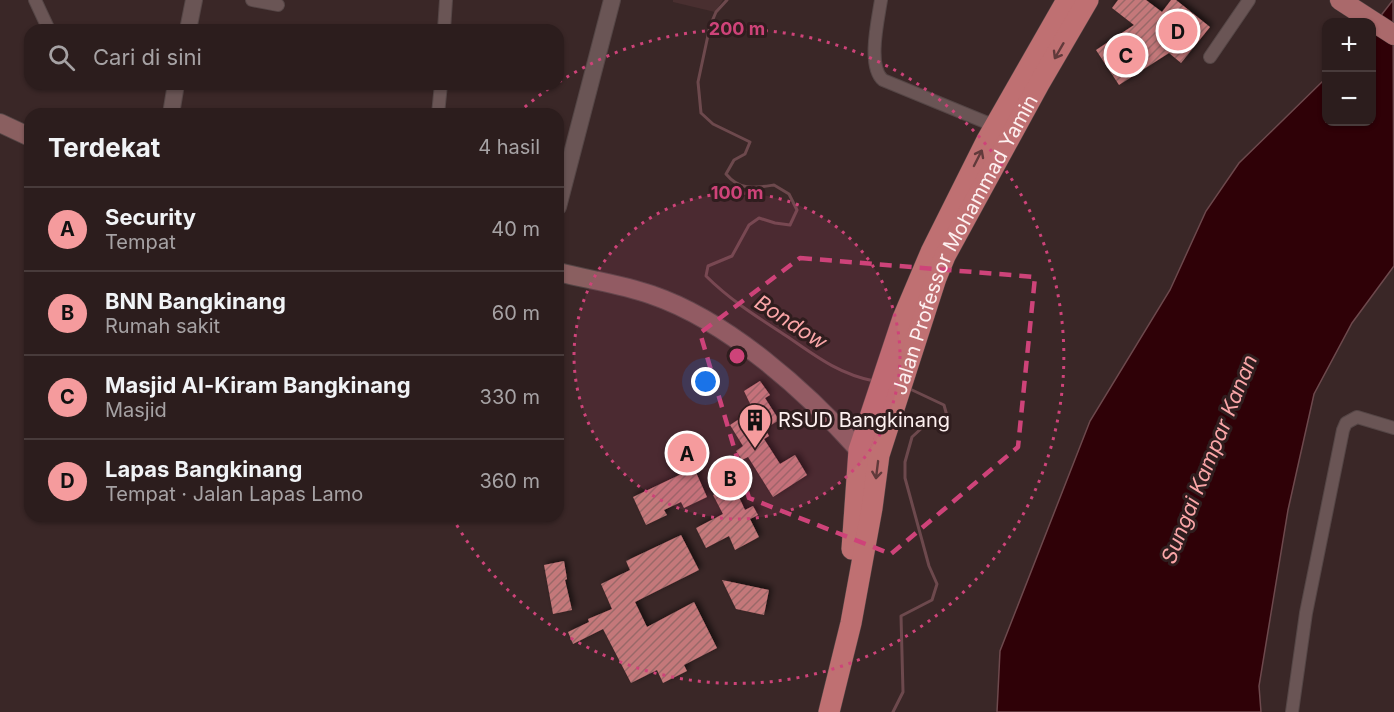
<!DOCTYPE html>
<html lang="id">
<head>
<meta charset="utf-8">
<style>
	body { margin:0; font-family:Inter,sans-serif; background:#342626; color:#f1f3f6 }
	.controls { position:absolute; right:18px; top:18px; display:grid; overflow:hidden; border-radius:12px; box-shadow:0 2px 4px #0004 }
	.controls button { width:54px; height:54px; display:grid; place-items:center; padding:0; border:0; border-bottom:2px solid #483b3b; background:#2c1d1d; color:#f1f3f6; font:30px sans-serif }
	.you { position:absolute; left:706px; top:382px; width:21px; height:21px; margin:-15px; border:4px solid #fff; border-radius:50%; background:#1a73e8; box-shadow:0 0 0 9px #1a73e833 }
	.badge { display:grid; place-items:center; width:39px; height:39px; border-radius:50%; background:#f59b9d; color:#111; font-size:20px; font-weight:700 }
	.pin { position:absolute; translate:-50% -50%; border:3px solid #fff; box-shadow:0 2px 6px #0006 }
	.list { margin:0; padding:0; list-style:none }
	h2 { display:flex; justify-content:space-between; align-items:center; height:78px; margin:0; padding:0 24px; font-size:26px }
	h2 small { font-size:20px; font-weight:400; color:#a6a2a4 }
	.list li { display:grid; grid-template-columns:39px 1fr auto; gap:18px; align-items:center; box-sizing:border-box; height:84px; padding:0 24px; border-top:2px solid #483b3b }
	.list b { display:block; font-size:22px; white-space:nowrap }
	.list p { margin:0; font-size:20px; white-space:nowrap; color:#a6a2a4 }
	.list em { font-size:20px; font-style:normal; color:#a6a2a4 }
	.icon { flex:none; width:33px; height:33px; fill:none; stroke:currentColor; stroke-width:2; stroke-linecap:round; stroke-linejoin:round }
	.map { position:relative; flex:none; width:1394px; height:712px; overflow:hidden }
	.search { position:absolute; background:#2c1d1d; box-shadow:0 2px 4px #0004; left:24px; top:24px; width:540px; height:66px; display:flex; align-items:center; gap:15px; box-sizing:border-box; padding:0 21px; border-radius:18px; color:#a6a2a4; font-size:22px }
	.panel { position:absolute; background:#2c1d1d; box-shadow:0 2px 4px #0004; left:24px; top:108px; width:540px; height:414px; border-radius:18px }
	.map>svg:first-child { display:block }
	.built { fill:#492f30 }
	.water { fill:#2f0107; stroke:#6d494d; stroke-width:1.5 }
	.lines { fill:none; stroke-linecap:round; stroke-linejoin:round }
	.stream { stroke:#6d494d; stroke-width:3 }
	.building { fill:url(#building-hatch); filter:url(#shadow) }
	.minor-casing { stroke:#554646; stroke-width:14 }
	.tertiary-casing { stroke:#554646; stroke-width:18 }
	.secondary-casing { stroke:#554646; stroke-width:20 }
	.primary-casing { stroke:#554646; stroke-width:21 }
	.trunk-casing { stroke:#554646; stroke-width:22 }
	.minor { stroke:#6a5555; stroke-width:12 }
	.tertiary { stroke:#6a5555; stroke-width:16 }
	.secondary { stroke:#8a5f60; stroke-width:18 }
	.primary { stroke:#aa696b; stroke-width:20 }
	.trunk { stroke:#bf7072; stroke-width:21 }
	.oneway { stroke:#613a3b }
	.marked { fill:none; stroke:#ce4379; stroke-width:4.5; stroke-dasharray:12 8; stroke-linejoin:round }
	.ring { fill:none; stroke:#ce4379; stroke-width:3; stroke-dasharray:3 6 }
	.labels { text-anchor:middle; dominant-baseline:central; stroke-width:6; stroke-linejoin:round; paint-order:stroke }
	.street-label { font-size:20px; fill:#fdf0f0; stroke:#2f1d1e }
	.poi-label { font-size:20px; fill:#fdf0f0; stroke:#2f1d1e; text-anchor:start }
	.water-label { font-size:21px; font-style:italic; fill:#fba6a8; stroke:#2f1d1e }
	.centre { fill:#ce4379; stroke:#2f1d1e; stroke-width:3 }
	.ring-label { font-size:18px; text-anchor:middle; font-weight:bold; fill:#ce4379; stroke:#2f1d1e; stroke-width:6; stroke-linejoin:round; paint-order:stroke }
</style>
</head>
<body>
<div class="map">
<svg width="1394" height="712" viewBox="0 0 1394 712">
	<defs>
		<pattern id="building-hatch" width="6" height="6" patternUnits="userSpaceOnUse" patternTransform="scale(1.5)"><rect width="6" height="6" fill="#c4787a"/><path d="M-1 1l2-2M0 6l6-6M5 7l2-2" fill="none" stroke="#9a6768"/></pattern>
		<filter id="shadow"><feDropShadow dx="3" dy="-3" stdDeviation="3" flood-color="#0009"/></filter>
	</defs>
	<rect width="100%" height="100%" fill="#3a2727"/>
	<!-- built -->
	<polygon class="built" points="673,0 723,0 715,12 673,2"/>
	<!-- water -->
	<polygon class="water" points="1393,0 1394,266 1352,323 1314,394 1288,510 1259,686 1261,712 997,712 1000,651 1090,421 1170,290 1206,211 1239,163 1326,78 1326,122 1372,122 1372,27"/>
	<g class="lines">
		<!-- stream -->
		<g class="stream">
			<path d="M 727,0 L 716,12 L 710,26 L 698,82 L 701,113 L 713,124 L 750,142 L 745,154 L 734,160 L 726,174 C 740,191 754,188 774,185 L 789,194 L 797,210 L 790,225 L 775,223 L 759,218 L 749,225 L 732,256 L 708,266 L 706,276 C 731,301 759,318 788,337 C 817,357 839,374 874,381"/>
			<polyline points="893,712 903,692 901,616 932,600 937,584 929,566 905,478 905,462 912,437 924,426 935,424 947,416 944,405 910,389"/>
		</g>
	</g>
	<!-- building -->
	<g class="building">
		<polygon points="1118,0 1146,0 1162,12 1171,0 1176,0 1210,27 1181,63 1169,53 1119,85 1096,50 1134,25 1112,8"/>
		<polygon points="760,381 770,395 765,398 779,420 765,429 769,436 764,439 780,464 795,455 807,475 773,497 748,457 742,460 736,451 743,446 730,425 753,410 744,391"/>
		<polygon points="694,468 707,497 684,508 681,502 664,510 667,515 646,525 633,497"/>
		<polygon points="729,487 735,497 738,495 745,510 753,506 758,515 750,519 759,537 735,550 729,536 706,548 696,528 723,514 713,495"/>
		<polygon points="681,535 699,570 635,602 647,627 694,602 717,648 684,665 687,671 663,683 657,670 631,683 603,629 573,644 568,632 589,622 588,619 612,609 601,584 630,570 626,561"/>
		<polygon points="564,561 567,579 565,580 572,610 553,614 544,565"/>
		<polygon points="722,580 769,590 764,615 736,609"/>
	</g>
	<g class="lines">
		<defs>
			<g id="minor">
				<polyline points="35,0 49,30"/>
				<polyline points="252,0 278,5"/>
				<path d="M 881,0 C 878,20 867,66 883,80 L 995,126"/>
				<polyline points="444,30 446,0"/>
				<polyline points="1210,57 1249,0"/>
				<polyline points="438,114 441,84"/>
				<polyline points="1292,712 1306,613 1343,430 1346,423 1357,417 1394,428"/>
			</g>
			<g id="tertiary">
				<polyline points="188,30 194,0"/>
				<polyline points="171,114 176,84"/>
				<polyline points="558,207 612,0"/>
			</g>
			<g id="secondary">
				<polyline points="0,123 30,137"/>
				<path d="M 558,272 C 589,280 621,284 652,295 C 728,321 806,391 859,450"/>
			</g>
			<polyline id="primary" points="1340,0 1394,35"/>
			<g id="trunk">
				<polyline points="852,549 859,450 903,318 931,252 987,140 1067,0"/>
				<path id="s1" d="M 829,712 L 851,623 L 872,508 L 879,455 L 936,278 L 945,256 L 1039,84 L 1088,0"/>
			</g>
		</defs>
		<!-- minor casing -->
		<use href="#minor" class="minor-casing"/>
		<!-- tertiary casing -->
		<use href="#tertiary" class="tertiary-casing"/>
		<!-- secondary casing -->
		<use href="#secondary" class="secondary-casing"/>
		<!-- primary casing -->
		<use href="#primary" class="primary-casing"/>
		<!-- trunk casing -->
		<use href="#trunk" class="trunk-casing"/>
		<!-- minor -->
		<use href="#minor" class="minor"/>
		<!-- tertiary -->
		<use href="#tertiary" class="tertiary"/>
		<!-- secondary -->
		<use href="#secondary" class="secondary"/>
		<!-- primary -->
		<use href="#primary" class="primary"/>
		<!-- trunk -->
		<use href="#trunk" class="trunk"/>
	</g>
	<!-- one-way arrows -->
	<defs><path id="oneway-shaft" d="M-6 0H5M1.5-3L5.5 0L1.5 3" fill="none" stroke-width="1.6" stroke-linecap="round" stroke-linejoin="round" transform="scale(1.5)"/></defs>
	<g class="oneway">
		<use href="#oneway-shaft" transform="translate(1059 51) rotate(120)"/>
		<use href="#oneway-shaft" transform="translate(978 158) rotate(-63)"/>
		<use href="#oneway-shaft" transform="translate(877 470) rotate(97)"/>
	</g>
	<!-- marked area -->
	<path class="marked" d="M 800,258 L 1035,277 L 1018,447 L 891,554 L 749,498 L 700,333 Z"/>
	<!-- distance rings -->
	<circle cx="737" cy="356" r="163" fill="#ce4379" fill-opacity=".12"/>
	<g class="ring">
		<circle cx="737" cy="356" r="163"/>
		<path d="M518 113A327 327 0 0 1 554 85M559 82A327 327 0 1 1 452 517"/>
	</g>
	<!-- icons -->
	<defs>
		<symbol id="building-pin" viewBox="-11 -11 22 30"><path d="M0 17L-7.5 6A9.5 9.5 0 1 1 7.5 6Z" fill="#f59b9d" stroke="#2f1d1e"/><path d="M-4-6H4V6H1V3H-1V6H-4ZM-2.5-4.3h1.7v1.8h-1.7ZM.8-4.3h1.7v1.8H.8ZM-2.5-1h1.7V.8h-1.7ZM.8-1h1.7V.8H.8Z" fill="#111"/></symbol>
	</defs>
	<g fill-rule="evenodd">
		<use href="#building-pin" x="736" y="401" width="38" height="52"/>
	</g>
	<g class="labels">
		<!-- street labels -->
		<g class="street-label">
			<text stroke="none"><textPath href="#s1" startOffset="490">Jalan Professor Mohammad Yamin</textPath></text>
		</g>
		<!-- poi labels -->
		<g class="poi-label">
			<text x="778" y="420">RSUD Bangkinang</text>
		</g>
		<!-- water labels -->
		<g class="water-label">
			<text transform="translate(791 322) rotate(33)">Bondow</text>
			<text transform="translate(1209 459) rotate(-68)">Sungai Kampar Kanan</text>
		</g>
	</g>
	<circle cx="737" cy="356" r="9" class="centre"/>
	<g class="ring-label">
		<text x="737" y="35">200 m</text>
		<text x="737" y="199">100 m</text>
	</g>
</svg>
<div class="controls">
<button>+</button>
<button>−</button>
</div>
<div class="you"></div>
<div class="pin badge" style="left:687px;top:453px">A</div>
<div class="pin badge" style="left:730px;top:478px">B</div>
<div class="pin badge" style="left:1126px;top:55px">C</div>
<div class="pin badge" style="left:1178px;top:31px">D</div>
<div class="search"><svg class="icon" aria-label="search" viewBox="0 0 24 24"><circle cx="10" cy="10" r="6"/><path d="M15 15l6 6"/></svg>Cari di sini</div>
<section class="panel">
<h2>Terdekat<small>4 hasil</small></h2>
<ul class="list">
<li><span class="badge">A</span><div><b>Security</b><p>Tempat</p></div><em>40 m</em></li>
<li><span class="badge">B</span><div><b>BNN Bangkinang</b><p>Rumah sakit</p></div><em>60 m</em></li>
<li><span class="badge">C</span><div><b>Masjid Al-Kiram Bangkinang</b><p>Masjid</p></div><em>330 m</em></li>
<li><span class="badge">D</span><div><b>Lapas Bangkinang</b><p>Tempat · Jalan Lapas Lamo</p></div><em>360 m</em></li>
</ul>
</section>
</div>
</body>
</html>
